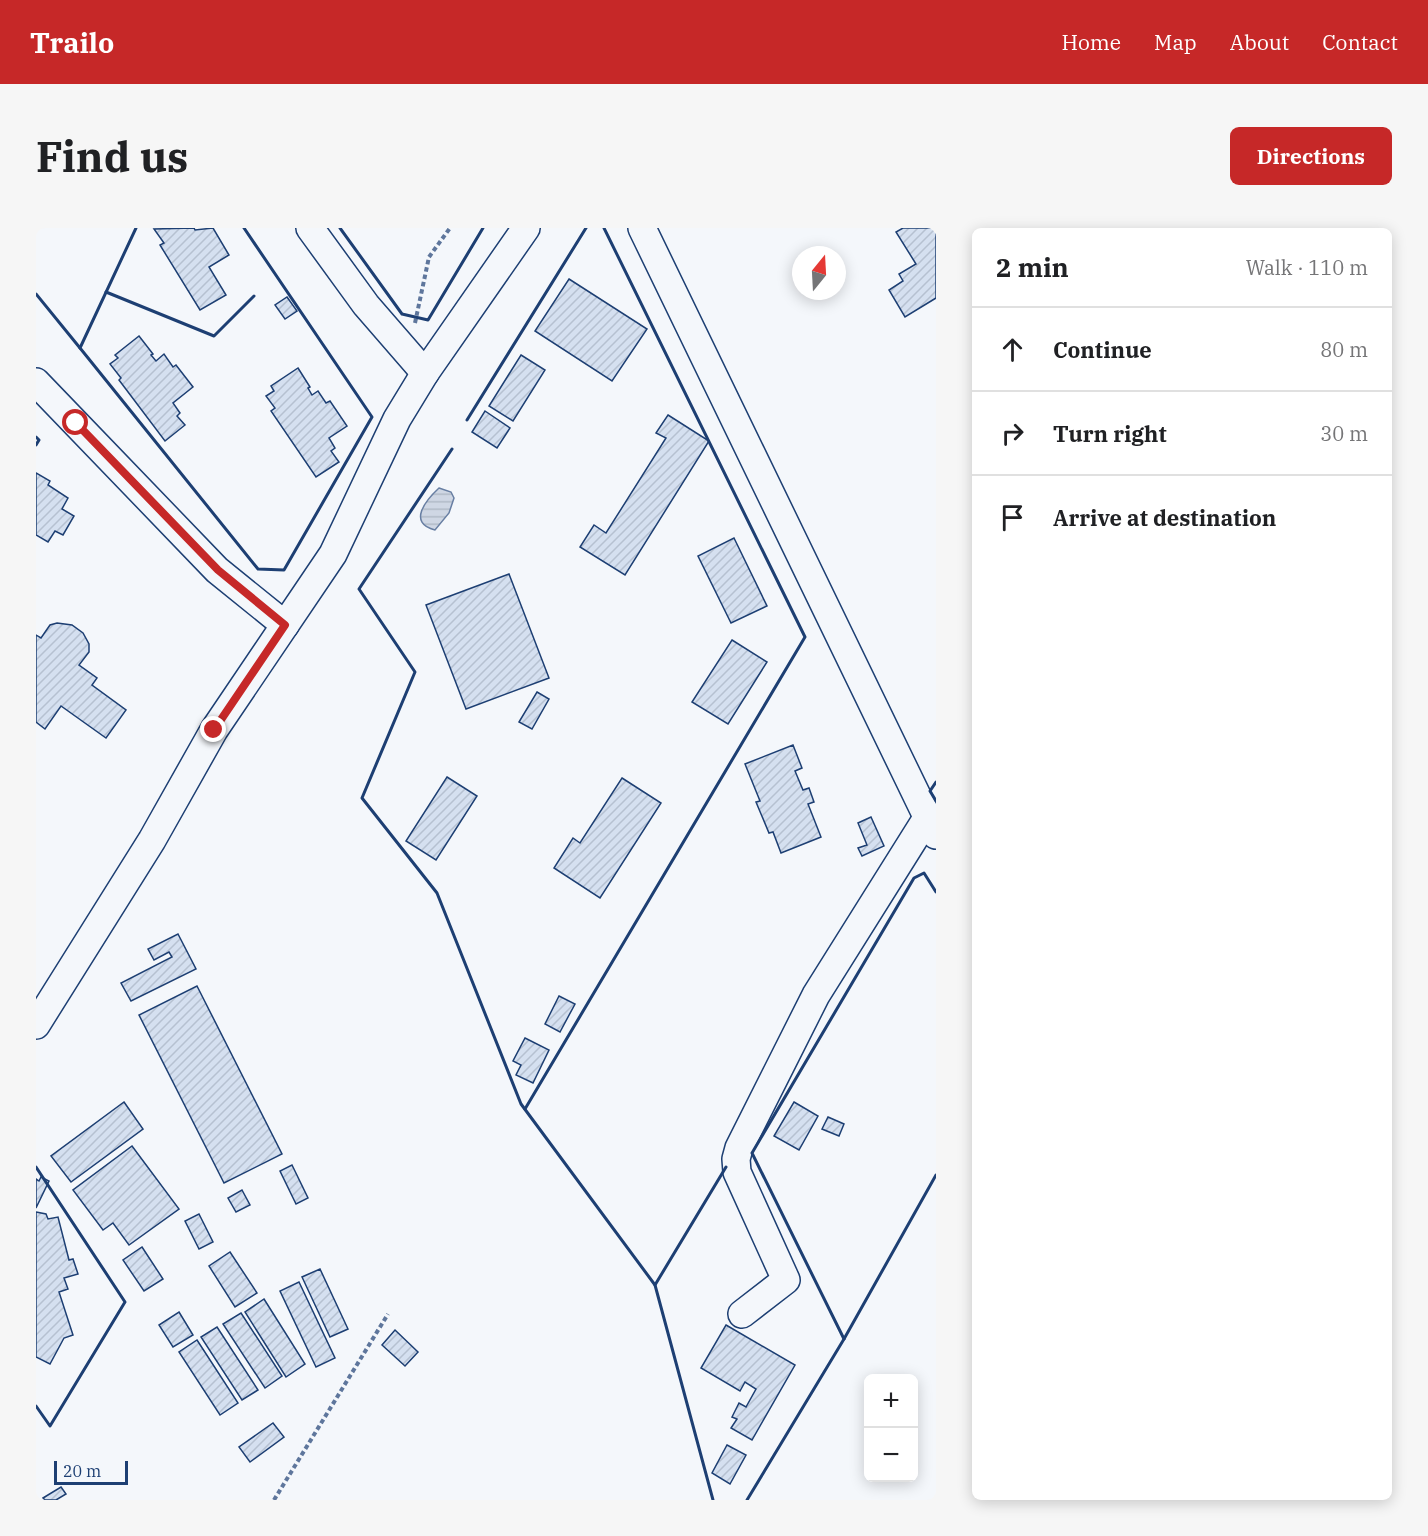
<!DOCTYPE html>
<html lang="en">
<head>
<meta charset="utf-8">
<style>
	body { margin:0; font-family:"IBM Plex Serif",serif; background:#f6f6f6; color:#202124 }
	.controls { position:absolute; right:18px; bottom:18px; display:grid; overflow:hidden; border-radius:9px; box-shadow:0 3px 15px #0003 }
	.controls button { width:54px; height:54px; display:grid; place-items:center; padding:0; border:0; border-bottom:2px solid #e0e0e0; background:#fff; color:#202124; font:30px sans-serif }
	.compass { position:absolute; left:756px; top:18px; width:54px; height:54px; border-radius:50%; background:#fff; box-shadow:0 3px 15px #0003; rotate:18deg }
	.scale { position:absolute; left:18px; bottom:15px; width:74px; box-sizing:border-box; padding-left:6px; border:3px solid #1d3f73; border-top:0; font-size:16px; line-height:21px; white-space:nowrap; color:#1d3f73; -webkit-text-stroke:4px #f4f7fb; paint-order:stroke }
	.stop { position:absolute; width:18px; height:18px; margin:-14px; border:4px solid #c62828; border-radius:50%; background:#fff }
	.stop.end { background:#c62828; border-color:#fff; box-shadow:0 2px 6px #0008 }
	.list { margin:0; padding:0; list-style:none }
	h2 { display:flex; justify-content:space-between; align-items:center; height:78px; margin:0; padding:0 24px; font-size:26px }
	h2 small { font-size:20px; font-weight:400; color:#757577 }
	.list li { display:grid; grid-template-columns:39px 1fr auto; gap:18px; align-items:center; box-sizing:border-box; height:84px; padding:0 24px; border-top:2px solid #e0e0e0 }
	.list b { display:block; font-size:22px; white-space:nowrap }
	.list em { font-size:20px; font-style:normal; color:#757577 }
	.icon { flex:none; width:33px; height:33px; fill:none; stroke:currentColor; stroke-width:2; stroke-linecap:round; stroke-linejoin:round }
	.map { position:relative; flex:none; width:900px; height:1272px; overflow:hidden; border-radius:9px }
	header { display:flex; align-items:center; gap:36px; box-sizing:border-box; height:84px; padding:0 30px; background:#c62828; color:#fff }
	header strong { font-size:28px }
	nav { display:flex; gap:33px; margin-inline-start:auto; font-size:21px }
	.intro { display:flex; align-items:center; justify-content:space-between; box-sizing:border-box; height:144px; padding:0 36px }
	h1 { margin:0; font-size:42px }
	.button { padding:15px 27px; border-radius:9px; background:#c62828; color:#fff; font-size:21px; font-weight:700 }
	main { display:flex; gap:36px; padding:0 36px }
	aside { flex:1; background:#fff; border-radius:9px; box-shadow:0 3px 15px #0003 }
	.map>svg:first-child { display:block }
	.water { fill:url(#water-rules); stroke:#687fa3; stroke-width:1.5 }
	.building { fill:url(#building-hatch); stroke:#1d3f73; stroke-width:1.5 }
	.lines { fill:none; stroke-linecap:round; stroke-linejoin:round }
	.minor-casing { stroke:#1d3f73; stroke-width:30 }
	.path { stroke:#5e769c; stroke-width:4; stroke-dasharray:4.5 3; stroke-linecap:butt }
	.minor { stroke:#f4f7fb; stroke-width:27 }
	.wall { stroke:#1d3f73; stroke-width:3 }
	.route { stroke:#c62828; stroke-width:8 }
</style>
</head>
<body>
<header>
<strong>Trailo</strong>
<nav><a>Home</a><a>Map</a><a>About</a><a>Contact</a></nav>
</header>
<div class="intro"><h1>Find us</h1><a class="button">Directions</a></div>
<main>
<div class="map">
<svg width="900" height="1272" viewBox="0 0 900 1272">
	<defs>
		<pattern id="water-rules" width="6" height="5" patternUnits="userSpaceOnUse" patternTransform="scale(1.5)"><rect width="6" height="5" fill="#cfd7e4"/><path d="M0 2.5h6" fill="none" stroke="#b1bac7"/></pattern>
		<pattern id="building-hatch" width="6" height="6" patternUnits="userSpaceOnUse" patternTransform="scale(1.5)"><rect width="6" height="6" fill="#d5e0f0"/><path d="M-1 1l2-2M0 6l6-6M5 7l2-2" fill="none" stroke="#b6c1d1"/></pattern>
	</defs>
	<rect width="100%" height="100%" fill="#f4f7fb"/>
	<!-- water -->
	<path class="water" d="M 403,260 L 415,264 L 418,270 L 413,285 L 399,302 C 371,295 390,272 403,260 Z"/>
	<!-- building -->
	<g class="building">
		<polygon points="158,0 159,2 177,0 193,27 173,39 190,67 164,82 124,17 128,15 118,1"/>
		<polygon points="867,0 900,0 900,70 869,89 853,62 867,53 863,46 880,36 860,4"/>
		<polygon points="533,51 611,101 576,153 499,103"/>
		<polygon points="251,69 261,83 249,91 239,77"/>
		<polygon points="103,108 117,126 115,127 120,133 128,126 137,139 140,137 157,159 137,175 144,185 141,188 149,197 129,213 83,152 85,150 74,136 82,130 79,127"/>
		<polygon points="485,127 509,142 477,193 453,178"/>
		<polygon points="262,140 274,159 272,160 276,167 282,163 290,175 294,173 311,198 293,210 299,220 295,223 303,234 280,249 235,183 239,180 230,168 238,163 235,158"/>
		<polygon points="449,183 474,200 461,220 436,204"/>
		<polygon points="632,187 673,213 589,347 544,319 558,297 570,305 630,210 620,205"/>
		<polygon points="0,245 14,253 12,257 32,270 26,281 38,288 27,307 19,303 12,314 0,307"/>
		<polygon points="698,310 731,378 695,395 662,328"/>
		<polygon points="473,346 513,450 430,481 390,377"/>
		<polygon points="21,395 36,397 47,405 53,416 53,424 43,437 61,450 56,457 90,482 70,510 25,478 9,501 0,494 0,407 5,410 14,397"/>
		<polygon points="696,412 731,434 692,496 656,474"/>
		<polygon points="501,464 513,471 496,501 483,494"/>
		<polygon points="757,517 766,540 759,543 767,562 773,560 778,574 772,576 785,609 745,625 737,604 733,605 720,574 724,573 709,536"/>
		<polygon points="411,549 441,568 400,632 370,613"/>
		<polygon points="586,550 625,575 564,670 518,640 537,610 544,615"/>
		<polygon points="835,589 848,618 826,628 822,620 831,617 822,595"/>
		<polygon points="142,706 160,741 95,773 85,755 136,729 133,724 118,732 112,721"/>
		<polygon points="161,758 246,926 188,955 103,787"/>
		<polygon points="523,768 539,776 524,804 509,796"/>
		<polygon points="489,810 513,822 497,855 480,847 485,837 477,833"/>
		<polygon points="88,874 107,901 35,954 15,928"/>
		<polygon points="758,874 782,888 763,922 738,908"/>
		<polygon points="792,889 808,896 803,908 786,901"/>
		<polygon points="96,918 143,981 93,1017 77,995 67,1002 37,962"/>
		<polygon points="256,937 272,970 260,976 244,943"/>
		<polygon points="5,949 13,953 0,980 0,951 3,953"/>
		<polygon points="206,962 214,977 200,984 192,970"/>
		<polygon points="0,984 10,986 12,991 22,989 33,1032 37,1031 42,1046 28,1050 32,1061 23,1064 37,1107 28,1110 14,1136 0,1129"/>
		<polygon points="163,986 177,1014 163,1021 149,993"/>
		<polygon points="106,1019 127,1051 108,1063 87,1032"/>
		<polygon points="194,1024 221,1065 199,1079 173,1038"/>
		<polygon points="284,1041 312,1101 294,1109 266,1049"/>
		<polygon points="263,1054 299,1130 280,1139 244,1063"/>
		<polygon points="228,1071 269,1136 250,1149 209,1084"/>
		<polygon points="143,1084 157,1107 137,1119 123,1097"/>
		<polygon points="205,1085 246,1148 229,1160 187,1096"/>
		<polygon points="690,1097 759,1137 716,1212 695,1200 701,1191 696,1189 703,1175 710,1179 720,1161 709,1154 704,1163 665,1140"/>
		<polygon points="181,1099 222,1162 206,1172 165,1109"/>
		<polygon points="359,1102 382,1124 369,1138 346,1117"/>
		<polygon points="161,1112 202,1175 184,1187 143,1124"/>
		<polygon points="237,1195 248,1209 214,1234 203,1219"/>
		<polygon points="691,1217 710,1227 694,1256 676,1245"/>
		<polygon points="25,1259 30,1266 20,1272 9,1272 7,1270"/>
	</g>
	<g class="lines">
		<defs>
			<g id="minor">
				<polyline points="274,0 330,77 389,145"/>
				<polyline points="606,0 900,607"/>
				<polyline points="0,154 181,342 249,397"/>
				<polyline points="0,797 116,612 178,502 297,326 361,191 389,145 490,0"/>
				<polyline points="706,1086 750,1052 701,944 700,931 703,920 780,767 891,590"/>
			</g>
		</defs>
		<!-- minor casing -->
		<use href="#minor" class="minor-casing"/>
		<!-- path -->
		<g class="path">
			<polyline points="379,95 393,29 414,0"/>
			<polyline points="238,1272 352,1086"/>
		</g>
		<!-- minor -->
		<use href="#minor" class="minor"/>
		<!-- wall -->
		<g class="wall">
			<polyline points="100,0 44,120 222,341 248,342 336,189 208,0"/>
			<polyline points="304,0 366,86 392,92 447,0"/>
			<polyline points="70,64 178,108 218,68"/>
			<polyline points="0,66 44,120"/>
			<polyline points="431,192 550,0"/>
			<polyline points="0,209 3,212 0,217"/>
			<polyline points="416,221 323,361 379,444 326,570 401,665 485,876 619,1057 677,1272"/>
			<polyline points="900,554 894,563 900,573"/>
			<polyline points="489,881 769,409 568,0"/>
			<polyline points="0,939 89,1074 14,1198 0,1178"/>
			<polyline points="619,1057 690,939"/>
			<polyline points="808,1111 716,925 878,650 888,645 900,664"/>
			<polyline points="711,1272 808,1111 900,947"/>
		</g>
	</g>
	<g class="lines">
		<!-- route -->
		<polyline class="route" points="40,195 182,342 249,397 178,502"/>
	</g>
</svg>
<div class="controls">
<button>+</button>
<button>−</button>
</div>
<svg class="compass" viewBox="-18 -18 36 36"><path d="M0-13l5 13h-10z" fill="#e53935"/><path d="M0 13l5-13h-10z" fill="#757577"/></svg>
<div class="scale">20 m</div>
<div class="stop" style="left:40px;top:195px"></div>
<div class="stop end" style="left:178px;top:502px"></div>
</div>
<aside>
<h2>2 min<small>Walk · 110 m</small></h2>
<ul class="list">
<li><svg class="icon" aria-label="ahead" viewBox="0 0 24 24"><path d="M12 20V5M6 11l6-6 6 6"/></svg><div><b>Continue</b></div><em>80 m</em></li>
<li><svg class="icon" aria-label="right" viewBox="0 0 24 24"><path d="M7 20v-9h11M14 6l5 5-5 5"/></svg><div><b>Turn right</b></div><em>30 m</em></li>
<li><svg class="icon" aria-label="arrive" viewBox="0 0 24 24"><path d="M6 21V4h12l-3 4 3 4H6"/></svg><div><b>Arrive at destination</b></div></li>
</ul>
</aside>
</main>
</body>
</html>
